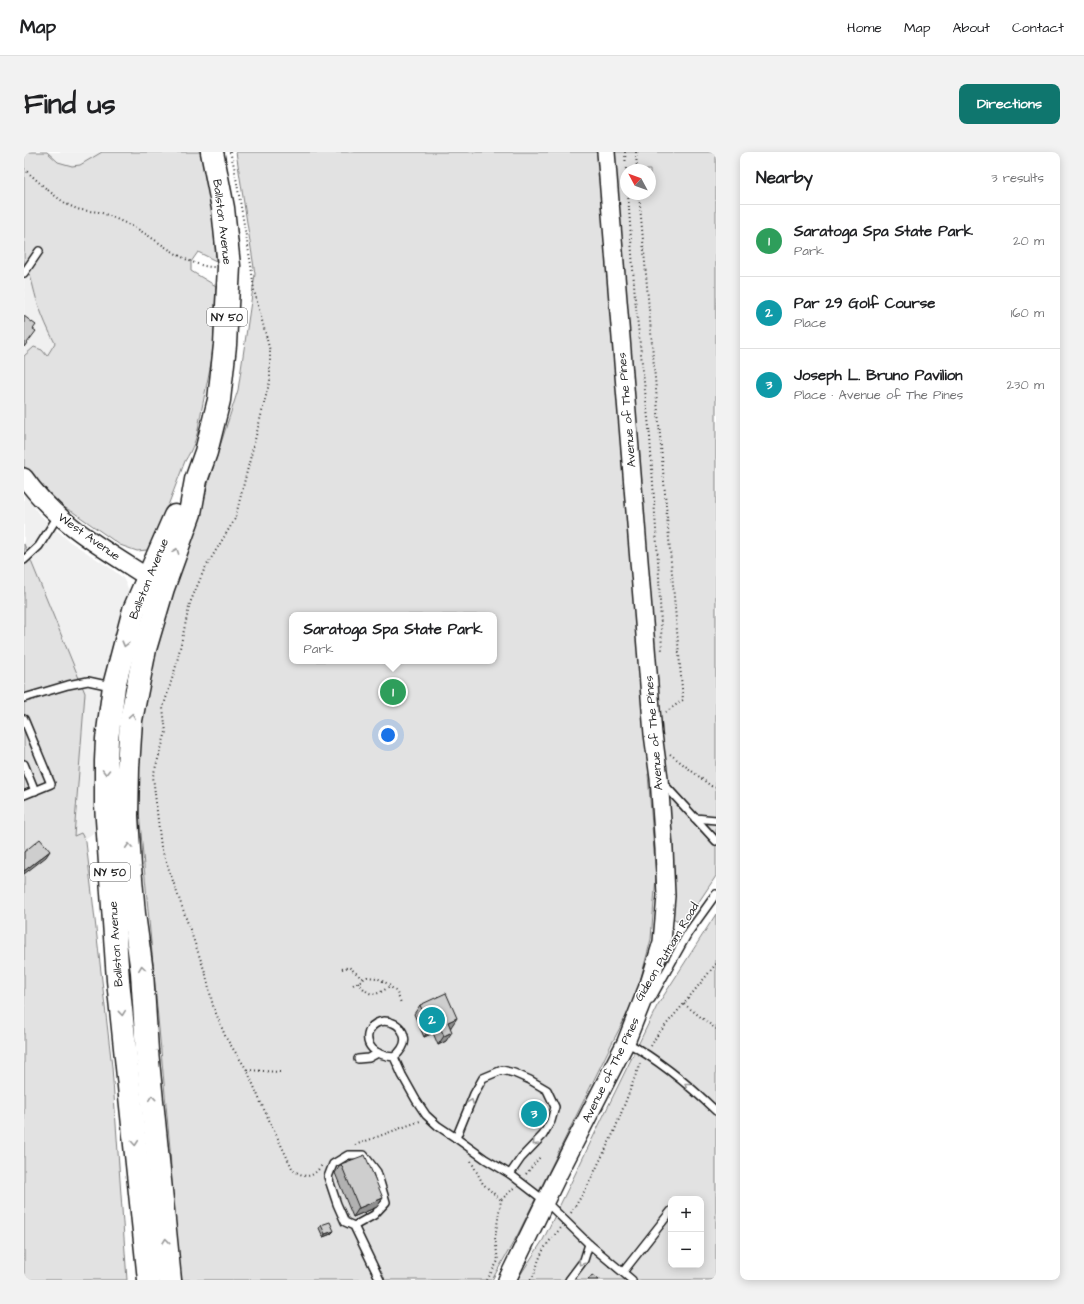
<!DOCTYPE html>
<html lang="en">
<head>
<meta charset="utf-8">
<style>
	body { margin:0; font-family:"Architects Daughter",sans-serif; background:#f2f2f2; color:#202124 }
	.controls { position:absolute; right:12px; bottom:12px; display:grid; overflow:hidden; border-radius:8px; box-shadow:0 2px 10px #0003 }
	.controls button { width:36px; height:36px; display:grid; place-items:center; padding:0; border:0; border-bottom:1px solid #e0e0e0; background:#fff; color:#202124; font:20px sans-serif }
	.compass { position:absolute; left:596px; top:12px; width:36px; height:36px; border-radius:50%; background:#fff; box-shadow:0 2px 10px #0003; rotate:311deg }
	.you { position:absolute; left:364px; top:583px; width:14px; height:14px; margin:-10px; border:3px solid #fff; border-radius:50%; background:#1a73e8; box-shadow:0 0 0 6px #1a73e833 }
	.badge { display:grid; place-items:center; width:26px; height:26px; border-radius:50%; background:#0f766e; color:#fff; font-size:13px; font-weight:700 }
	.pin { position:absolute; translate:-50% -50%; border:2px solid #fff; box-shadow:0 1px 4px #0006 }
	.popup { position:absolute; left:265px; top:460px; width:208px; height:52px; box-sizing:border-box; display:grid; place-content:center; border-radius:8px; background:#fff; filter:drop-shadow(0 1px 3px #0005); font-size:13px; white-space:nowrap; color:#757577 }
	.popup b { font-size:15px; color:#202124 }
	.popup::after { content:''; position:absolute; left:50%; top:100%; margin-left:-8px; border:8px solid transparent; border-top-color:#fff }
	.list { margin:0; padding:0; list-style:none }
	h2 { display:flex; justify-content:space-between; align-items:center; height:52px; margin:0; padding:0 16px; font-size:17px }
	h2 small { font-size:13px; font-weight:400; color:#757577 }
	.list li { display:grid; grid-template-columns:26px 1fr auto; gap:12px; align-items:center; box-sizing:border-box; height:72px; padding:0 16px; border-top:1px solid #e0e0e0 }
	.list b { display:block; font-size:15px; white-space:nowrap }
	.list p { margin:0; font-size:13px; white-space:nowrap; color:#757577 }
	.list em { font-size:13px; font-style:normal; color:#757577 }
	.map { position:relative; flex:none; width:692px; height:1128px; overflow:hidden; border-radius:8px }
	header { display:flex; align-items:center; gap:24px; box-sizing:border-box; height:56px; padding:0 20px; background:#fff; border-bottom:1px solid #e0e0e0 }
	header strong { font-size:19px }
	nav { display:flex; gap:22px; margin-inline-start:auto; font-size:14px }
	.intro { display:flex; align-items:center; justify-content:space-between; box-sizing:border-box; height:96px; padding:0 24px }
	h1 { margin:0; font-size:28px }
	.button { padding:10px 18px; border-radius:8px; background:#0f766e; color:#fff; font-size:14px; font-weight:700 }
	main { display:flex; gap:24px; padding:0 24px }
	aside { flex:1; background:#fff; border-radius:8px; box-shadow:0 2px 10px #0003 }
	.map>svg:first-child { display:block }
	.built { fill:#f0f0f0 }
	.green { fill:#e2e2e2; stroke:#7f7f7f; fill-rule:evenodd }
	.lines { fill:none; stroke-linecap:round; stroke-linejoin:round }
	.service-casing { stroke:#1c1c1c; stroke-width:10 }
	.tertiary-casing { stroke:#1c1c1c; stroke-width:20 }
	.trunk-casing { stroke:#1c1c1c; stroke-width:25 }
	.path { stroke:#1c1c1c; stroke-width:2; stroke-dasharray:1 3; stroke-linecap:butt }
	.service { stroke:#fff; stroke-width:7 }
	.tertiary { stroke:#fff; stroke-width:17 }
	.trunk { stroke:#fff; stroke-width:22 }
	.wall { fill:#b1b1b1; stroke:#1c1c1c }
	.shaded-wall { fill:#909090; stroke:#1c1c1c }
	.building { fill:#cecece; stroke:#1c1c1c }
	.oneway { stroke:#999 }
	.labels { text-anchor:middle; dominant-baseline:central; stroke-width:3; stroke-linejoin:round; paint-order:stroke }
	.shield { fill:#fff; stroke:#606060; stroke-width:1 }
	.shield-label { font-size:11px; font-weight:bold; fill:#1c1c1c }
	.street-label { font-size:12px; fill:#1c1c1c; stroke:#fff }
</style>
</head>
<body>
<header>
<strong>Map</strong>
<nav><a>Home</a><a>Map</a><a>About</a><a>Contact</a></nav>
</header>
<div class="intro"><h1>Find us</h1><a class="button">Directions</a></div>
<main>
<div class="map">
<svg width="692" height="1128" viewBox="0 0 692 1128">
	<rect width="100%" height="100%" fill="#fff"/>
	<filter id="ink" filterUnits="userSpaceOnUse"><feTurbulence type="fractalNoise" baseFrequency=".025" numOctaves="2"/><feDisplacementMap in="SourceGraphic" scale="8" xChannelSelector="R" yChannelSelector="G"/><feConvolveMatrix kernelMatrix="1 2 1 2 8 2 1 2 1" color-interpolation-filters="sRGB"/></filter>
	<g filter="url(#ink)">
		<!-- built -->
		<g class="built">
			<polygon points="0,0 105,0 58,150 0,238"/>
			<polygon points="0,340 14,361 45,389 85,415 99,426 104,436 104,448 72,622 72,679 0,732"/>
		</g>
		<!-- green -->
		<g class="green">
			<path d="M 0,0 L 23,0 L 34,10 L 48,14 L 56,13 L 78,0 L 180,0 L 188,50 L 192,109 L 174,100 L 167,110 L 167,119 L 192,134 L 189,201 L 175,271 C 174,284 168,298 161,309 L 129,393 L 123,398 L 113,399 L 96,393 L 49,360 L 37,354 L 31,349 L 20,338 L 0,314 L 0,204 L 10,195 L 18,198 L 23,204 L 31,191 C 24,178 19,166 14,152 C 9,138 8,123 0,110 Z"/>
			<path d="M 212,0 L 692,0 L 692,724 L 662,769 L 652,768 L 648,765 L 640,617 L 624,622 L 632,725 L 627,787 L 612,845 L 588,891 L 494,1082 L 468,1128 L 156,1128 L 150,1075 L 146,996 L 114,649 L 116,577 L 129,503 L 214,238 L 231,122 ZM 602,18 L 626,18 L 626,42 L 602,42 ZM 268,463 L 470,463 L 470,509 L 268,509 Z"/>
			<polygon points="0,392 61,541 50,684 57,681 62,690 88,915 103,1128 0,1128"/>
			<path d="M 692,762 L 692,1128 L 493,1128 L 519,1088 L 633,854 ZM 647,1047 L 677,1047 L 677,1113 L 647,1113 Z"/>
		</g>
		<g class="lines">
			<defs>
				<g id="service">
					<polyline points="0,121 15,99"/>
					<polyline points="0,408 15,394 34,364"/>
					<polyline points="0,546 44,533 64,529 87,534"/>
					<polyline points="0,567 27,632 0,643"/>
					<polyline points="0,612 11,639"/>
					<polyline points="638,630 692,689"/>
					<polyline points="671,666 692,668"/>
					<polyline points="627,847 664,781 692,742"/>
					<path d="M 603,889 L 602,890 C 635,908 665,933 692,959"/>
					<path d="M 370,905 C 328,902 343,860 369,871 C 375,873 379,879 380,884 C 383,893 376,900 370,905 L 378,923 L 392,948 L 402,963 L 414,974 L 432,986 L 461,1007 L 486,1022 L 521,1049 L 565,1092 L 608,1128"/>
					<polyline points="334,907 345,906 354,901"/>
					<polyline points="432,986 450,942 459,926 478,918 490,921 506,928 523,938 531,955 527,969 519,983 497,1006 486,1022"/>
					<polyline points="330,1074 350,1063 362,1050 353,1020 340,1003 324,1003 309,1012 304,1025 313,1052 321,1070 330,1074 356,1128"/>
					<polyline points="599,1120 647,1059"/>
					<polyline points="545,1128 560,1108 565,1092"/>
				</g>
				<g id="tertiary">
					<path d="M 0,325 C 33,373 87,401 134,432"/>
					<polyline points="483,1128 533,1025 602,890 625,832 638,790 642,744 640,697 635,626 629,582 582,0"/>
				</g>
				<g id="trunk">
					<polyline points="125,1128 94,828 82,653 82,609 83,587 90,534 110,458 151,364"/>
					<polyline points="146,1128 123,899 118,820 110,762 106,715 103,664 104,616 107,568 121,497 139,436 166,361 172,328 182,300 195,248 201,193 205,114 199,56 188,0"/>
				</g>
			</defs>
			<!-- service casing -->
			<use href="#service" class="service-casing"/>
			<!-- tertiary casing -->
			<use href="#tertiary" class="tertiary-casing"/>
			<!-- trunk casing -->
			<use href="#trunk" class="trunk-casing"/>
			<!-- path -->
			<g class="path">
				<path d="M 206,0 L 210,14 L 227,113 L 230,138 L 246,199 L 246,228 L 211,367 L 180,418 L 166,451 L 152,514 L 139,556 L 142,580 L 129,624 L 137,695 L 182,823 L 189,854 L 202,886 L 223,918 L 237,951 L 269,1018 C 283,1027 288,1026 298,1013"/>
				<polyline points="601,0 602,18"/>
				<polyline points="612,0 613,18"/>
				<path d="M 0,17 C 13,28 35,50 51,56 C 58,59 67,59 75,60 C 85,63 96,69 106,73 C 131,85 162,115 190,115"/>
				<polyline points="604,42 611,146 626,285 635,424 638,499"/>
				<polyline points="615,42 659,548 642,560"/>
				<polyline points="646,602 687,634 692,635"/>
				<polyline points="318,817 325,815 339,827"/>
				<path d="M 334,830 C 345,845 351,845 366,834"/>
				<polyline points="329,833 343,825 353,826 364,832 373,841 377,851"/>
				<polyline points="660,852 692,877"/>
				<polyline points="627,894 634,882 658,854 692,812"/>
				<polyline points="223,918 257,920"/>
				<polyline points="331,993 396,969"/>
				<polyline points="447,1009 459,1032 477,1048"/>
				<polyline points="502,1022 516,1005"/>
				<polyline points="547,1061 563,1035 590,980 617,909"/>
				<polyline points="463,1128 474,1109 471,1086 477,1048 490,1036"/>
				<path d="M 506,1128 C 513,1120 512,1114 516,1105 C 520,1094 529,1085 537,1076"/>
			</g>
			<!-- service -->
			<use href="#service" class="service"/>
			<!-- tertiary -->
			<use href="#tertiary" class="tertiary"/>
			<!-- trunk -->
			<use href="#trunk" class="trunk"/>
		</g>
		<!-- wall -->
		<g class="wall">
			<polygon points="396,853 427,875 422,889 414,893 409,881 400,885 390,862"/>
			<polygon points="504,959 517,961 510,970 502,962"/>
			<polygon points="317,1012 353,1055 329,1065 311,1021"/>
			<polygon points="297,1073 307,1082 299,1085 295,1076"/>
		</g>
		<!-- shaded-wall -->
		<g class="shaded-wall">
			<polygon points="26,699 22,705 0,722 0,719"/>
			<polygon points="433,866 427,875 418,879 424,870"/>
			<polygon points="415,873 409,881 400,885 406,876"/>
			<polygon points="428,880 422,889 414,893 420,884"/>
			<polygon points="359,1046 353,1055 329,1065 335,1056"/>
			<polygon points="310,1079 307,1082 299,1085 301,1082"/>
		</g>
		<!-- building -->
		<g class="building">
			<polygon points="0,164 12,173 9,177 12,179 0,195"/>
			<polygon points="16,687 26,699 0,719 0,700"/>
			<polygon points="422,841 433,866 424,870 428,880 420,884 415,873 406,876 396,853"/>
			<polygon points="512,951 519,958 512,967 504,959"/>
			<polygon points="341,1003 359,1046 335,1056 317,1012"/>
			<polygon points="306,1070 310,1079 301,1082 297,1073"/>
			<polygon points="568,1123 575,1128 564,1128"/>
		</g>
		<!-- one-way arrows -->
		<defs><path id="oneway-chevron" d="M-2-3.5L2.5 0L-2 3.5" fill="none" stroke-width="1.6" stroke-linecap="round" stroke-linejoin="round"/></defs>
		<g class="oneway">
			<use href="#oneway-chevron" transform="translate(152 399) rotate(-70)"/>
			<use href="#oneway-chevron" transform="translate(101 492) rotate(105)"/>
			<use href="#oneway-chevron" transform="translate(108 564) rotate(-81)"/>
			<use href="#oneway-chevron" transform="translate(82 620) rotate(91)"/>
			<use href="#oneway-chevron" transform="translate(105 694) rotate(-93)"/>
			<use href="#oneway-chevron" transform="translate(118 816) rotate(-97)"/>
			<use href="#oneway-chevron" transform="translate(98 861) rotate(84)"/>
			<use href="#oneway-chevron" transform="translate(663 933) rotate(-142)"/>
			<use href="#oneway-chevron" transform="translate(128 946) rotate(-96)"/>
			<use href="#oneway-chevron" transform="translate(447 950) rotate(-69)"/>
			<use href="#oneway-chevron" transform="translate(111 991) rotate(85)"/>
			<use href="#oneway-chevron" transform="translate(511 991) rotate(135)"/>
			<use href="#oneway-chevron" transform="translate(142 1089) rotate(-96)"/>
			<use href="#oneway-chevron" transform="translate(557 1111) rotate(123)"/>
		</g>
	</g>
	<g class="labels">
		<!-- shield labels -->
		<g class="shield">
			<rect x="183" y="156" width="40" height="18" rx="3"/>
			<rect x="66" y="711" width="40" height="18" rx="3"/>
		</g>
		<g class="shield-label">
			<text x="203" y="165">NY 50</text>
			<text x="86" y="720">NY 50</text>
		</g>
		<!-- street labels -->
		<g class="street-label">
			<text transform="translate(198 70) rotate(83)">Ballston Avenue</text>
			<text transform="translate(603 258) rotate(-95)">Avenue of The Pines</text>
			<text transform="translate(65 385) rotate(35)">West Avenue</text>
			<text transform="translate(125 427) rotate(-68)">Ballston Avenue</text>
			<text transform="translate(630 581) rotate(-95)">Avenue of The Pines</text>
			<text transform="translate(92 792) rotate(-94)">Ballston Avenue</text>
			<text transform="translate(643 800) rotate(-59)">Gideon Putnam Road</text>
			<text transform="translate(587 918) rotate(-64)">Avenue of The Pines</text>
		</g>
	</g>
</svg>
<div class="controls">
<button>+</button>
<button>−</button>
</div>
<svg class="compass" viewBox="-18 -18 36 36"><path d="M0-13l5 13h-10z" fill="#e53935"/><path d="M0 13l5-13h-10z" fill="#757577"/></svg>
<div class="you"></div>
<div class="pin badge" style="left:369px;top:540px;background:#2e9e5b">1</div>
<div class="popup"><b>Saratoga Spa State Park</b>Park</div>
<div class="pin badge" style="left:408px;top:868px;background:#0f9aa8">2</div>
<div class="pin badge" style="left:510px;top:962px;background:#0f9aa8">3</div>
</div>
<aside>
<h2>Nearby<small>3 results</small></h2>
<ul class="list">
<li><span class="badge" style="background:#2e9e5b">1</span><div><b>Saratoga Spa State Park</b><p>Park</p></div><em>20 m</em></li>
<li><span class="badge" style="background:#0f9aa8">2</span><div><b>Par 29 Golf Course</b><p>Place</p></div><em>160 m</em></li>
<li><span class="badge" style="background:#0f9aa8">3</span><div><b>Joseph L. Bruno Pavilion</b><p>Place · Avenue of The Pines</p></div><em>230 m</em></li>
</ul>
</aside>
</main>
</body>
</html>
